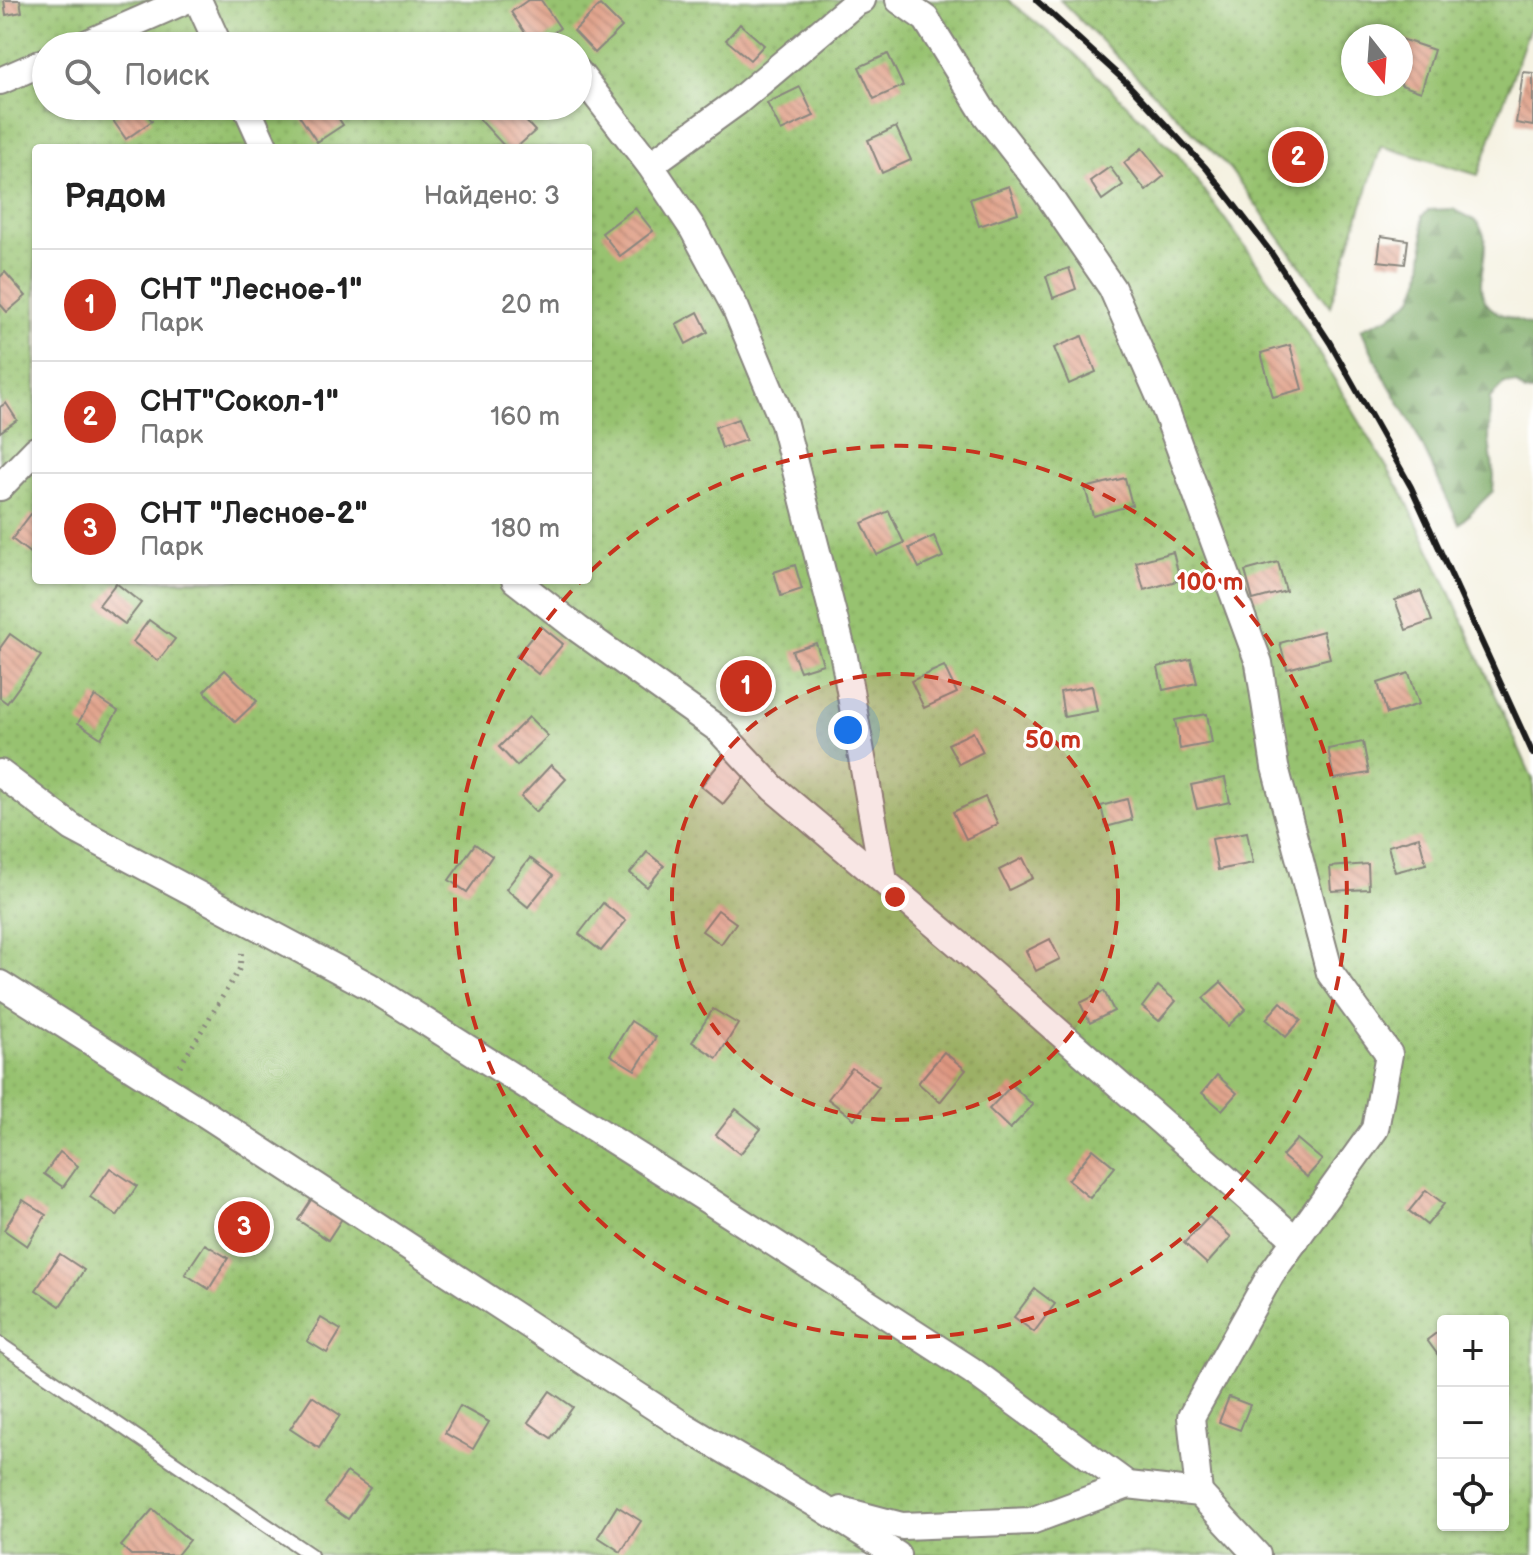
<!DOCTYPE html>
<html lang="ru">
<head>
<meta charset="utf-8">
<style>
	body { margin:0; font-family:"Balsamiq Sans",sans-serif; background:#f2f2f2; color:#222 }
	.controls { position:absolute; right:24px; bottom:24px; display:grid; overflow:hidden; border-radius:8px; box-shadow:0 2px 6px #0004 }
	.controls button { width:72px; height:72px; display:grid; place-items:center; padding:0; border:0; border-bottom:2px solid #e0e0e0; background:#fff; color:#222; font:40px sans-serif }
	.compass { position:absolute; left:1341px; top:24px; width:72px; height:72px; border-radius:50%; background:#fff; box-shadow:0 2px 6px #0004; rotate:163deg }
	.you { position:absolute; left:848px; top:730px; width:28px; height:28px; margin:-20px; border:6px solid #fff; border-radius:50%; background:#1a73e8; box-shadow:0 0 0 12px #1a73e833 }
	.badge { display:grid; place-items:center; width:52px; height:52px; border-radius:50%; background:#c8321e; color:#fff; font-size:26px; font-weight:700 }
	.pin { position:absolute; translate:-50% -50%; border:4px solid #fff; box-shadow:0 2px 8px #0006 }
	.list { margin:0; padding:0; list-style:none }
	h2 { display:flex; justify-content:space-between; align-items:center; height:104px; margin:0; padding:0 32px; font-size:34px }
	h2 small { font-size:26px; font-weight:400; color:#767676 }
	.list li { display:grid; grid-template-columns:52px 1fr auto; gap:24px; align-items:center; box-sizing:border-box; height:112px; padding:0 32px; border-top:2px solid #e0e0e0 }
	.list b { display:block; font-size:30px; white-space:nowrap }
	.list p { margin:0; font-size:26px; white-space:nowrap; color:#767676 }
	.list em { font-size:26px; font-style:normal; color:#767676 }
	.icon { flex:none; width:44px; height:44px; fill:none; stroke:currentColor; stroke-width:2; stroke-linecap:round; stroke-linejoin:round }
	.map { position:relative; flex:none; width:1533px; height:1555px; overflow:hidden }
	.search { position:absolute; background:#fff; box-shadow:0 2px 6px #0004; left:32px; top:32px; width:560px; height:88px; display:flex; align-items:center; gap:20px; box-sizing:border-box; padding:0 28px; border-radius:44px; color:#767676; font-size:30px }
	.panel { position:absolute; background:#fff; box-shadow:0 2px 6px #0004; left:32px; top:144px; width:560px; height:440px; border-radius:8px }
	.map>svg:first-child { display:block }
	.forest { fill:url(#forest-firs); stroke:#4a623f; stroke-width:2 }
	.garden { fill:url(#garden-dots); stroke:#5a6f46; stroke-width:2; fill-rule:evenodd }
	.building { fill:url(#building-back-hatch) }
	.lines { fill:none; stroke-linecap:round; stroke-linejoin:round }
	.service-casing { stroke:#88867e; stroke-width:16 }
	.minor-casing { stroke:#88867e; stroke-width:30 }
	.path { stroke:#88867e; stroke-width:5; stroke-dasharray:2 6; stroke-linecap:butt }
	.service { stroke:#fff; stroke-width:12 }
	.minor { stroke:#fff; stroke-width:26 }
	.rail { stroke:#1c1c1c; stroke-width:6 }
	.ring { fill:none; stroke:#c8321e; stroke-width:4; stroke-dasharray:14 10 }
	.centre { fill:#c8321e; stroke:#fff; stroke-width:4 }
	.ring-label { font-size:24px; text-anchor:middle; font-weight:bold; fill:#c8321e; stroke:#fff; stroke-width:6; stroke-linejoin:round; paint-order:stroke }
</style>
</head>
<body>
<div class="map">
<svg width="1533" height="1555" viewBox="0 0 1533 1555">
	<defs>
		<pattern id="forest-firs" width="22" height="20" patternUnits="userSpaceOnUse" patternTransform="scale(2)"><rect width="22" height="20" fill="#79a862"/><path d="M5 1l3.5 6h-7zM16 11l3.5 6h-7z" fill="#628850"/></pattern>
		<pattern id="garden-dots" width="8" height="8" patternUnits="userSpaceOnUse" patternTransform="scale(2)"><rect width="8" height="8" fill="#97c26f"/><path d="M2 2h.1M6 6h.1" fill="none" stroke="#82a660" stroke-width="1.8" stroke-linecap="round"/></pattern>
		<pattern id="building-back-hatch" width="6" height="6" patternUnits="userSpaceOnUse" patternTransform="scale(2)"><rect width="6" height="6" fill="#e1a58e"/><path d="M-1 5l2 2M0 0l6 6M5-1l2 2" fill="none" stroke="#c08d7a"/></pattern>
	</defs>
	<rect width="100%" height="100%" fill="#fff"/>
	<filter id="ink" filterUnits="userSpaceOnUse"><feTurbulence type="fractalNoise" baseFrequency=".0125" numOctaves="2"/><feDisplacementMap in="SourceGraphic" scale="16" xChannelSelector="R" yChannelSelector="G"/><feConvolveMatrix kernelMatrix="1 2 1 2 8 2 1 2 1" color-interpolation-filters="sRGB"/></filter>
	<filter id="wash" filterUnits="userSpaceOnUse"><feTurbulence type="fractalNoise" baseFrequency=".006" numOctaves="4" result="noise"/><feDisplacementMap in="SourceGraphic" scale="32" xChannelSelector="R" yChannelSelector="G"/><feGaussianBlur stdDeviation="1.8" result="paint"/><feColorMatrix in="noise" values="0 0 0 0 0 0 0 0 0 0 0 0 0 0 0 0 0 1.4 0 .05"/><feComposite in="paint" operator="in"/></filter>
	<g filter="url(#wash)">
		<rect width="100%" height="100%" fill="#f4f1e0"/>
		<!-- forest -->
		<path class="forest" d="M 1453,209 C 1460,213 1469,216 1475,221 C 1500,242 1468,282 1488,305 C 1498,317 1520,319 1533,327 L 1533,392 L 1525,392 L 1516,384 L 1505,383 L 1490,398 L 1489,441 L 1494,476 L 1493,491 L 1459,524 L 1412,424 L 1381,371 L 1361,329 L 1389,317 L 1413,298 L 1421,277 L 1424,249 L 1422,216 L 1429,210 Z"/>
		<!-- garden -->
		<g class="garden">
			<path d="M 0,0 L 1008,0 L 1074,53 L 1178,155 L 1300,322 L 1404,496 L 1450,592 L 1533,780 L 1533,1555 L 0,1555 ZM 46,46 L 578,46 L 578,106 L 46,106 ZM 36,148 L 588,148 L 588,580 L 36,580 ZM 1443,1321 L 1503,1321 L 1503,1525 L 1443,1525 Z"/>
			<path d="M 1060,0 L 1533,0 L 1533,18 L 1478,175 L 1381,146 L 1330,306 L 1229,168 ZM 1353,36 L 1401,36 L 1401,84 L 1353,84 Z"/>
		</g>
		<g id="blocks">
			<!-- building -->
			<g class="building">
				<polygon points="4,0 20,0 22,12 6,15"/>
				<polygon points="528,0 541,0 560,28 534,46 511,12"/>
				<polygon points="600,5 622,27 595,53 574,31"/>
				<polygon points="740,24 764,45 750,60 726,40"/>
				<polygon points="1401,39 1434,50 1421,92 1401,85"/>
				<polygon points="888,54 903,86 874,99 859,67"/>
				<polygon points="1523,72 1533,73 1533,126 1516,123"/>
				<polygon points="800,87 814,116 781,131 767,103"/>
				<polygon points="131,106 141,106 152,121 126,139 112,119"/>
				<polygon points="298,106 330,106 343,125 317,142 294,108"/>
				<polygon points="480,106 512,106 535,131 516,148 506,148 473,112"/>
				<polygon points="896,127 911,160 882,173 868,140"/>
				<polygon points="1142,148 1164,176 1146,191 1124,163"/>
				<polygon points="1110,167 1123,185 1102,200 1090,181"/>
				<polygon points="1009,186 1018,213 979,226 970,199"/>
				<polygon points="635,208 653,231 620,256 602,233"/>
				<polygon points="1381,236 1408,240 1405,264 1378,261"/>
				<polygon points="1069,268 1076,289 1053,298 1046,276"/>
				<polygon points="5,272 26,296 7,312 0,304 0,277"/>
				<polygon points="698,312 708,332 686,344 676,324"/>
				<polygon points="1082,336 1096,372 1069,384 1054,348"/>
				<polygon points="1290,345 1302,389 1273,397 1261,353"/>
				<polygon points="6,403 17,420 0,432 0,407"/>
				<polygon points="738,419 746,440 722,448 715,427"/>
				<polygon points="1125,478 1132,505 1093,516 1085,488"/>
				<polygon points="889,511 904,543 877,555 862,523"/>
				<polygon points="31,514 36,518 36,547 31,554 12,539"/>
				<polygon points="934,536 943,557 919,568 909,548"/>
				<polygon points="1173,552 1180,580 1144,590 1136,562"/>
				<polygon points="1278,562 1286,591 1253,600 1245,571"/>
				<polygon points="795,565 802,589 781,596 774,572"/>
				<polygon points="116,583 141,603 125,624 99,605"/>
				<polygon points="1421,591 1432,621 1406,630 1395,600"/>
				<polygon points="149,620 175,639 158,661 133,642"/>
				<polygon points="541,626 563,644 538,674 516,656"/>
				<polygon points="1323,631 1330,658 1287,669 1280,643"/>
				<polygon points="10,634 41,656 7,703 0,698 0,648"/>
				<polygon points="816,643 823,664 800,671 792,651"/>
				<polygon points="1191,659 1197,683 1163,690 1158,667"/>
				<polygon points="944,666 957,693 924,708 911,681"/>
				<polygon points="225,670 257,701 235,722 204,691"/>
				<polygon points="1409,673 1419,704 1387,714 1378,683"/>
				<polygon points="1092,686 1097,711 1064,717 1060,692"/>
				<polygon points="95,696 118,711 101,738 78,723"/>
				<polygon points="1207,714 1212,743 1180,749 1175,720"/>
				<polygon points="529,717 548,736 517,766 499,747"/>
				<polygon points="973,732 983,752 959,764 948,744"/>
				<polygon points="1363,742 1369,773 1334,779 1328,749"/>
				<polygon points="726,755 748,773 723,804 701,786"/>
				<polygon points="551,765 566,779 536,812 521,797"/>
				<polygon points="1225,778 1230,802 1197,809 1191,785"/>
				<polygon points="985,797 998,824 966,839 953,812"/>
				<polygon points="1127,799 1132,820 1106,827 1101,806"/>
				<polygon points="1247,832 1253,863 1218,870 1212,839"/>
				<polygon points="1419,837 1426,864 1395,872 1388,846"/>
				<polygon points="475,844 492,856 467,892 449,880"/>
				<polygon points="647,852 664,866 647,887 630,873"/>
				<polygon points="530,858 553,876 528,907 506,889"/>
				<polygon points="1023,858 1033,878 1009,890 999,870"/>
				<polygon points="1368,864 1369,889 1332,891 1330,867"/>
				<polygon points="603,903 626,921 601,951 579,934"/>
				<polygon points="718,910 736,923 721,944 702,931"/>
				<polygon points="1050,939 1060,959 1036,971 1026,951"/>
				<polygon points="1221,982 1246,1009 1228,1026 1203,998"/>
				<polygon points="1158,986 1176,1001 1159,1021 1142,1007"/>
				<polygon points="1104,991 1114,1011 1090,1023 1080,1003"/>
				<polygon points="1281,1002 1301,1020 1286,1037 1266,1019"/>
				<polygon points="713,1009 738,1024 717,1058 692,1042"/>
				<polygon points="631,1021 656,1037 635,1070 610,1055"/>
				<polygon points="944,1052 966,1070 940,1102 918,1083"/>
				<polygon points="852,1068 879,1087 854,1119 828,1099"/>
				<polygon points="1217,1075 1237,1093 1222,1110 1202,1093"/>
				<polygon points="1012,1085 1033,1105 1010,1129 989,1109"/>
				<polygon points="736,1109 761,1129 740,1154 716,1135"/>
				<polygon points="1297,1139 1322,1160 1307,1177 1282,1156"/>
				<polygon points="1093,1149 1115,1167 1090,1198 1068,1180"/>
				<polygon points="60,1152 78,1166 63,1187 44,1174"/>
				<polygon points="110,1168 137,1186 117,1216 90,1197"/>
				<polygon points="1426,1190 1444,1204 1427,1225 1409,1211"/>
				<polygon points="313,1197 343,1217 328,1240 298,1220"/>
				<polygon points="23,1200 46,1215 27,1246 4,1230"/>
				<polygon points="1209,1217 1231,1237 1207,1264 1184,1243"/>
				<polygon points="205,1244 228,1258 209,1289 185,1274"/>
				<polygon points="60,1254 84,1270 60,1306 36,1290"/>
				<polygon points="1035,1289 1055,1304 1034,1332 1014,1317"/>
				<polygon points="321,1318 341,1330 327,1353 307,1341"/>
				<polygon points="1443,1328 1443,1362 1427,1340"/>
				<polygon points="550,1391 573,1407 551,1438 528,1422"/>
				<polygon points="312,1396 340,1415 319,1448 290,1429"/>
				<polygon points="1229,1397 1250,1405 1240,1430 1219,1422"/>
				<polygon points="460,1406 489,1422 473,1449 445,1433"/>
				<polygon points="347,1472 370,1488 348,1519 325,1503"/>
				<polygon points="617,1506 641,1521 621,1552 598,1537"/>
				<polygon points="153,1509 189,1540 177,1555 131,1555 121,1546"/>
			</g>
		</g>
	</g>
	<g filter="url(#ink)">
		<use href="#blocks" fill-opacity="0" stroke="#88867e" stroke-width="2"/>
		<g class="lines">
			<defs>
				<polyline id="service" points="0,1344 311,1555"/>
				<g id="minor">
					<polyline points="198,0 219,46"/>
					<polyline points="899,0 926,19 983,111 1046,192 1112,288 1166,411 1259,663 1275,767 1330,973 1389,1054 1375,1129 1271,1274 1191,1417 1199,1493"/>
					<polyline points="81,46 186,0"/>
					<polyline points="578,72 650,165 693,229 736,309 784,424 844,657 884,881"/>
					<polyline points="0,81 46,61"/>
					<polyline points="246,106 265,148"/>
					<polyline points="650,165 737,102 855,3 862,0"/>
					<polyline points="0,487 36,450"/>
					<polyline points="515,580 578,629 718,729 773,788 963,948 1296,1240"/>
					<polyline points="0,773 73,828 369,986 714,1204 971,1370 1128,1485 1199,1493 1257,1555"/>
					<polyline points="0,984 207,1115 684,1426 818,1505 897,1555"/>
					<polyline points="841,1510 902,1526 1031,1521 1128,1485"/>
				</g>
			</defs>
			<!-- service casing -->
			<use href="#service" class="service-casing"/>
			<!-- minor casing -->
			<use href="#minor" class="minor-casing"/>
			<!-- path -->
			<polyline class="path" points="180,1066 240,968 242,949"/>
			<!-- service -->
			<use href="#service" class="service"/>
			<!-- minor -->
			<use href="#minor" class="minor"/>
			<!-- rail -->
			<polyline class="rail" points="1036,0 1126,82 1206,168 1270,251 1330,343 1411,487 1533,754"/>
		</g>
	</g>
	<!-- distance rings -->
	<circle cx="895" cy="897" r="223" fill="#c8321e" fill-opacity=".12"/>
	<g class="ring">
		<circle cx="895" cy="897" r="223"/>
		<path d="M591 571A446 446 0 1 1 580 582"/>
	</g>
	<circle cx="895" cy="897" r="12" class="centre"/>
	<g class="ring-label">
		<text x="1210" y="590">100 m</text>
		<text x="1053" y="748">50 m</text>
	</g>
</svg>
<div class="controls">
<button>+</button>
<button>−</button>
<button><svg class="icon" aria-label="locate" viewBox="0 0 24 24"><circle cx="12" cy="12" r="6"/><path d="M12 2v4M12 18v4M2 12h4M18 12h4"/></svg></button>
</div>
<svg class="compass" viewBox="-18 -18 36 36"><path d="M0-13l5 13h-10z" fill="#e53935"/><path d="M0 13l5-13h-10z" fill="#767676"/></svg>
<div class="you"></div>
<div class="pin badge" style="left:746px;top:686px">1</div>
<div class="pin badge" style="left:1298px;top:157px">2</div>
<div class="pin badge" style="left:244px;top:1227px">3</div>
<div class="search"><svg class="icon" aria-label="search" viewBox="0 0 24 24"><circle cx="10" cy="10" r="6"/><path d="M15 15l6 6"/></svg>Поиск</div>
<section class="panel">
<h2>Рядом<small>Найдено: 3</small></h2>
<ul class="list">
<li><span class="badge">1</span><div><b>СНТ &quot;Лесное-1&quot;</b><p>Парк</p></div><em>20 m</em></li>
<li><span class="badge">2</span><div><b>СНТ&quot;Сокол-1&quot;</b><p>Парк</p></div><em>160 m</em></li>
<li><span class="badge">3</span><div><b>СНТ &quot;Лесное-2&quot;</b><p>Парк</p></div><em>180 m</em></li>
</ul>
</section>
</div>
</body>
</html>
